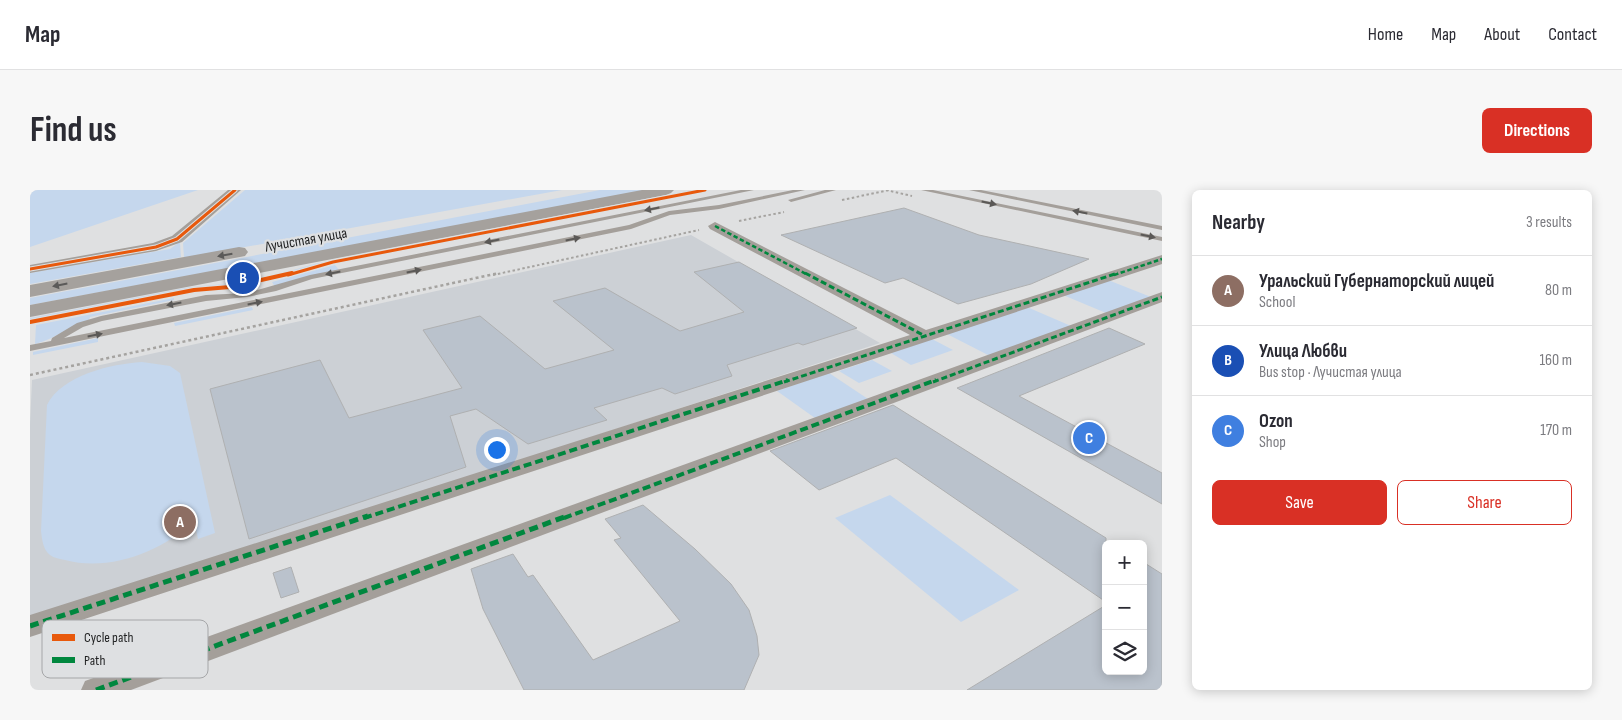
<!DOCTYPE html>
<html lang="en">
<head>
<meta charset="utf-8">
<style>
	body { margin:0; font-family:"Sofia Sans Condensed",sans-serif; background:#f7f7f7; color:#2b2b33 }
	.controls { position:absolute; right:15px; bottom:15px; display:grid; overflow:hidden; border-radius:8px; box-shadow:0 2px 12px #0003 }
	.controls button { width:45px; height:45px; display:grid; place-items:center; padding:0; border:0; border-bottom:1px solid #e1e1e2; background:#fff; color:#2b2b33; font:25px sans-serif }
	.you { position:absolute; left:466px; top:259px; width:18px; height:18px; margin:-12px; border:4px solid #fff; border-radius:50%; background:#1a73e8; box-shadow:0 0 0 8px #1a73e833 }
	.badge { display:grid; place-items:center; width:32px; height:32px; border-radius:50%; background:#d93025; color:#fff; font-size:16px; font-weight:700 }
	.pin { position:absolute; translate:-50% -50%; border:2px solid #fff; box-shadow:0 1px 5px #0006 }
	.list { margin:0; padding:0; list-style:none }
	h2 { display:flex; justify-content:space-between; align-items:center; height:65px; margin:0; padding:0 20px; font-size:21px }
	h2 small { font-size:16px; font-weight:400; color:#7c7c81 }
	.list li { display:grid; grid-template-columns:32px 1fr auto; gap:15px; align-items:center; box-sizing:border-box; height:70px; padding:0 20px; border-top:1px solid #e1e1e2 }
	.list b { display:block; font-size:19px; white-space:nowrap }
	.list p { margin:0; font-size:16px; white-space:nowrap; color:#7c7c81 }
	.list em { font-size:16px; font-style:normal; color:#7c7c81 }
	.actions { display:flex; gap:10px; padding:15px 20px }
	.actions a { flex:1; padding:11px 0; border:1px solid #d93025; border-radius:8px; text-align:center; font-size:18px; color:#d93025 }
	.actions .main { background:#d93025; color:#fff }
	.icon { flex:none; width:28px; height:28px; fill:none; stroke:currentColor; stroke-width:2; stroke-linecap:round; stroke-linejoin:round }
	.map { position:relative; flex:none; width:1132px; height:500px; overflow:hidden; border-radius:8px }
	header { display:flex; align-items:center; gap:30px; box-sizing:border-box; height:70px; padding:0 25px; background:#fff; border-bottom:1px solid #e1e1e2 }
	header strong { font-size:24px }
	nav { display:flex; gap:28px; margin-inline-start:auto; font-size:18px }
	.intro { display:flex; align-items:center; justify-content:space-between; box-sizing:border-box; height:120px; padding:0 30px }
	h1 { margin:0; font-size:35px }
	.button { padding:12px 22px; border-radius:8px; background:#d93025; color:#fff; font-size:18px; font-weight:700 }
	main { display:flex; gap:30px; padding:0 30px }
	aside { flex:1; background:#fff; border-radius:8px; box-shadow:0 2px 12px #0003 }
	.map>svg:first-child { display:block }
	.built { fill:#ccd0d5 }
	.green { fill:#c5d7ed }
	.building { fill:#bac2cc; stroke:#afb0b1 }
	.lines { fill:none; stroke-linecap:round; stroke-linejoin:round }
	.path-far1 { stroke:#a5a3a0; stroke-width:2; stroke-dasharray:2.5 2.5; stroke-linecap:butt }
	.path { stroke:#a5a3a0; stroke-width:2.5; stroke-dasharray:3 3; stroke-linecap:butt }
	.lane { fill:#a49f9a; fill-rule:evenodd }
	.street { fill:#a49f9a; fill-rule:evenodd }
	.primary { fill:#a5a19d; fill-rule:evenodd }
	.quiet-far3 { stroke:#00873e; stroke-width:2.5; stroke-dasharray:4.5 2.5; stroke-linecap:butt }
	.quiet-far2 { stroke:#00873e; stroke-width:3; stroke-dasharray:6 3; stroke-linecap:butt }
	.quiet-far1 { stroke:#00873e; stroke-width:4; stroke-dasharray:8 4; stroke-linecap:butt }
	.quiet { stroke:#00873e; stroke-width:5; stroke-dasharray:9 5; stroke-linecap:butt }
	.cycleway-far1-casing { stroke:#dee0e2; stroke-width:5 }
	.cycleway-casing { stroke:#dee0e2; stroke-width:6 }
	.cycleway-far1 { stroke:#e8590c; stroke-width:3 }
	.cycleway { stroke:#e8590c; stroke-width:4 }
	.oneway { fill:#5b5957 }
	.oneway2 { fill:#5b5a59 }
	.labels { text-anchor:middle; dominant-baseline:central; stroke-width:4.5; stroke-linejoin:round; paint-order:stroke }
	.far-street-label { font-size:15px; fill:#1f2021; stroke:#dee0e2 }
	.key { fill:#dee0e2; stroke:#a5a6a8; stroke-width:1 }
	.key-label { font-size:14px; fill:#1f2021 }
</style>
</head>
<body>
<header>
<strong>Map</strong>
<nav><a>Home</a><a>Map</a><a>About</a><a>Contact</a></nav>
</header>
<div class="intro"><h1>Find us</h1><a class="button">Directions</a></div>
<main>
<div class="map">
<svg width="1132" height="500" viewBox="0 0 1132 500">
	<rect width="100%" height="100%" fill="#dfe0e1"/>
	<!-- built -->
	<polygon class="built" points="661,45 850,153 0,430 0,234 2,190"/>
	<!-- green -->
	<g class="green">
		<polygon points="0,0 168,0 0,57"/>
		<polygon points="215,0 532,0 154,68 153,53"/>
		<polygon points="570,0 623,0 0,115 0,108"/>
		<polygon points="663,0 671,0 313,69 255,84 253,83 284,74"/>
		<polygon points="148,53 150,53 151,67 0,94 0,83 140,59"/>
		<polygon points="305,75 309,80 245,97 242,92"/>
		<polygon points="1078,90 1121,107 1076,123 1033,105"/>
		<polygon points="195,94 197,96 163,100 0,131 0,128 160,97"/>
		<path d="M 144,108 L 144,110 L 60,127 L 59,130 C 40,136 25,149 5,154 L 6,135 Z"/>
		<polygon points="222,117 223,120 145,136 144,133"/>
		<polygon points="997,117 1041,136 960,166 917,144"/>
		<polygon points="68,148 68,152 3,165 3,162"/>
		<polygon points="902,149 923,160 881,175 861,163"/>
		<polygon points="842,170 862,181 829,193 809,181"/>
		<path d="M 112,172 L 140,176 L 150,183 L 185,343 L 168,349 L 164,330 C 133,362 79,382 35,370 C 30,369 24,368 20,365 C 13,360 12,349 11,341 L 17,215 C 32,185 81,174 112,172 Z"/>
		<polygon points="799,183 838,209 785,228 747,201"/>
		<polygon points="860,305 989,400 931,432 805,328"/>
	</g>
	<!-- building -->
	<g class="building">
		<polygon points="874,18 949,45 1059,69 1001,94 928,114 873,88 855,93 751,45"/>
		<polygon points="709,72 827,138 773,155 768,153 697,175 702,186 645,204 632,198 564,218 577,230 498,254 446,219 420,226 436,277 219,349 180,199 290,170 319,228 432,198 393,140 450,126 515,179 584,160 523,111 575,98 650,141 714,122 664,82"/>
		<polygon points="1079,138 1115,154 989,206 1132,283 1132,314 927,198"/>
		<polygon points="863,215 1076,348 1076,412 866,268 789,300 740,261"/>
		<polygon points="613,315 665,359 701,394 719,420 727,446 729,465 714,500 494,500 453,419 441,379 483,364 498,387 503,385 563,470 650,431 584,350 591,348 575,329"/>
		<polygon points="1113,372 1132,384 1132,500 937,500 1076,415 1076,481 1113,481"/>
		<polygon points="261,377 269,402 251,408 243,383"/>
	</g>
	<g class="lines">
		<!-- path-far1 -->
		<g class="path-far1">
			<polyline points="856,0 882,6"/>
			<polyline points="812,10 859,0"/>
			<polyline points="709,31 754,22"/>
			<polyline points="463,85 669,40"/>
		</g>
		<!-- path -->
		<polyline class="path" points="0,185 469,83"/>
		<!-- lane -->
		<g class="lane">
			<polygon points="711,0 724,0 282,89 246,101 217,107 176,111 72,131 53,137 34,148 599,35 639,21 689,15 763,0 775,0 689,19 640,25 601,39 0,161 0,155 21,151 22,148 47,133 71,126 176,105 217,103 280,85"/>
			<polygon points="795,0 806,0 761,12 758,10"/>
			<polygon points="891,0 903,0 1132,47 1132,51"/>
			<polygon points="939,0 951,0 1132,36 1132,40"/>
		</g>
		<!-- street -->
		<g class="street">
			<polygon points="198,0 211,0 152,52 126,61 0,83 0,75 123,53 142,46"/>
			<polygon points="685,32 896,140 1132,65 1132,74 0,447 0,425 880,145 680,39 678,36"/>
			<polygon points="1132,102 1132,112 101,500 51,500 55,491"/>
		</g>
		<!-- primary -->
		<g class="primary">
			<polygon points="612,0 644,0 641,3 636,5 0,127 0,115"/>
			<polygon points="209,57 215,58 218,62 215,66 0,107 0,95"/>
		</g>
		<!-- quiet-far3 -->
		<g class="quiet-far3">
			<polyline points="685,36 778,85"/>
			<polyline points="1084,85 1132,69"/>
		</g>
		<!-- quiet-far2 -->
		<g class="quiet-far2">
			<polyline points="775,83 895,146"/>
			<polyline points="754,192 1088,83"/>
			<polyline points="903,192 1132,107"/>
		</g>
		<!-- quiet-far1 -->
		<g class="quiet-far1">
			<polyline points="334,328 758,190"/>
			<polyline points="534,328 906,190"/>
		</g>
		<!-- quiet -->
		<g class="quiet">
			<polyline points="0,436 338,326"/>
			<polyline points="66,500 537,326"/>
		</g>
		<defs>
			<g id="cycleway-far1">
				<polyline points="0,79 126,57 147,49 205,0"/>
				<polyline points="258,85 303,72 675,0"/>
			</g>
			<polyline id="cycleway" points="0,132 164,100 200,97 262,83"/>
		</defs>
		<!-- cycleway-far1 casing -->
		<use href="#cycleway-far1" class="cycleway-far1-casing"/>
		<!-- cycleway casing -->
		<use href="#cycleway" class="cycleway-casing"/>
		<!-- cycleway-far1 -->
		<use href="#cycleway-far1" class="cycleway-far1"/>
		<!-- cycleway -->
		<use href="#cycleway" class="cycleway"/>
	</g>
	<!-- one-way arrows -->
	<defs><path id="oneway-solid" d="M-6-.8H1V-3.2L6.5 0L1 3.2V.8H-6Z" transform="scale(1.25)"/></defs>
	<g class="oneway">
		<use href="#oneway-solid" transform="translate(959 13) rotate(12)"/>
		<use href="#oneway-solid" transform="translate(622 19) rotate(169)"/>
		<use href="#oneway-solid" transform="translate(1050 22) rotate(-169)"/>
		<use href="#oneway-solid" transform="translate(1118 46) rotate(12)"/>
		<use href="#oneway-solid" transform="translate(543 49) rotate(-12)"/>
		<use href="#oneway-solid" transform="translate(462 51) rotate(169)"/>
		<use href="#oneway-solid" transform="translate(384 81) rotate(-12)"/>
		<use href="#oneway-solid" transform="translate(303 83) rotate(169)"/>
		<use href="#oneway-solid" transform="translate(225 113) rotate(-11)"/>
		<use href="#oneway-solid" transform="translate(144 114) rotate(169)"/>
		<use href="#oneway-solid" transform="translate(65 145) rotate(-11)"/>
	</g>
	<g class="oneway2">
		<use href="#oneway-solid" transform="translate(195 65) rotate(170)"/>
		<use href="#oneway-solid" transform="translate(30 95) rotate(169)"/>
	</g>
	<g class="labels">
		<!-- far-street labels -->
		<g class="far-street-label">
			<text transform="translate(276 50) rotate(-10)">Лучистая улица</text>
		</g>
	</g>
	<!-- legend -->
	<rect x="12" y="430" width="166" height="58" rx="8" class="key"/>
	<rect x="22" y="444" width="23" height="7" fill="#e8590c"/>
	<rect x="22" y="467" width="23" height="6" fill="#00873e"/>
	<g class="key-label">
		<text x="54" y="452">Cycle path</text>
		<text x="54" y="475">Path</text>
	</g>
</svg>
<div class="controls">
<button>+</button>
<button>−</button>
<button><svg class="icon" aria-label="layers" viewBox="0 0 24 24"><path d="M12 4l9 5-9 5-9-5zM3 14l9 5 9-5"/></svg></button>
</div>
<div class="you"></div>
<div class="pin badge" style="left:150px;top:332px;background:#8d6e63">A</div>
<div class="pin badge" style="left:213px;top:88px;background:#1a4fb4">B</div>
<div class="pin badge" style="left:1059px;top:248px;background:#3f7fe0">C</div>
</div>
<aside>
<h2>Nearby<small>3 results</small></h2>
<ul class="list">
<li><span class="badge" style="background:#8d6e63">A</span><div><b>Уральский Губернаторский лицей</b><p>School</p></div><em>80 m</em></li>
<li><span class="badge" style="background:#1a4fb4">B</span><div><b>Улица Любви</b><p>Bus stop · Лучистая улица</p></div><em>160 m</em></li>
<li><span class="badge" style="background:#3f7fe0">C</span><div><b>Ozon</b><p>Shop</p></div><em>170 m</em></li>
</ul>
<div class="actions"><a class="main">Save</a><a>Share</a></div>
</aside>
</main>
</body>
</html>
